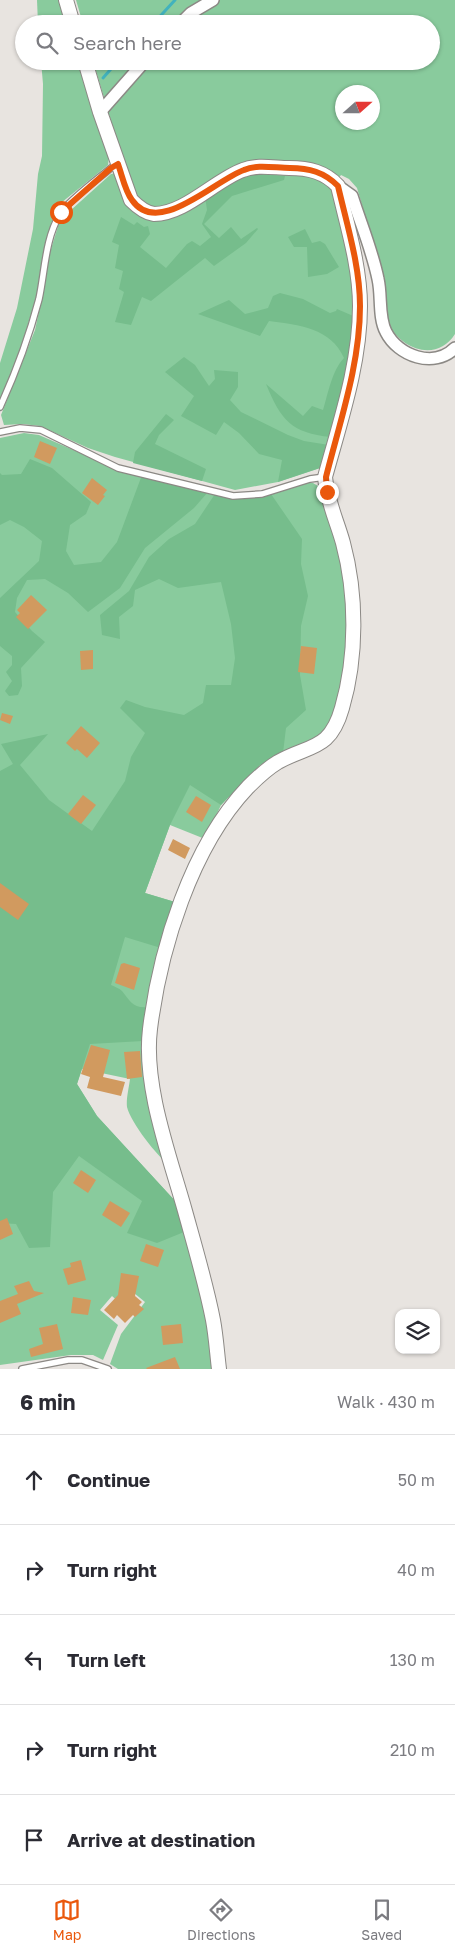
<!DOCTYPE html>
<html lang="en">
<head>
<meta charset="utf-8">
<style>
	body { margin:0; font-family:"Golos Text",sans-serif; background:#f7f7f7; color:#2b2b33 }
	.controls { position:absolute; right:15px; bottom:15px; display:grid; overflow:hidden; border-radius:10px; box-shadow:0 1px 4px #0004 }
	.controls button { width:45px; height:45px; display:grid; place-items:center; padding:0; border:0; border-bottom:1px solid #e1e1e2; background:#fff; color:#2b2b33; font:25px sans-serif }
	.compass { position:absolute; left:335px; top:85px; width:45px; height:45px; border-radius:50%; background:#fff; box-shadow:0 1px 4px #0004; rotate:69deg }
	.stop { position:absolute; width:15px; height:15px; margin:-11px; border:4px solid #ea580c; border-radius:50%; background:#fff }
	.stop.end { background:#ea580c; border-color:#fff; box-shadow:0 1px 5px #0008 }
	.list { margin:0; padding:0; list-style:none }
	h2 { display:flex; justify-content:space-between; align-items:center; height:65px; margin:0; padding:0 20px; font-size:21px }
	h2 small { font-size:16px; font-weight:400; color:#7c7c81 }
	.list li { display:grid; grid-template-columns:32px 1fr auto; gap:15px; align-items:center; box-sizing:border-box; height:90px; padding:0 20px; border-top:1px solid #e1e1e2 }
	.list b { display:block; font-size:19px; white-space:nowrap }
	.list em { font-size:16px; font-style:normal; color:#7c7c81 }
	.icon { flex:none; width:28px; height:28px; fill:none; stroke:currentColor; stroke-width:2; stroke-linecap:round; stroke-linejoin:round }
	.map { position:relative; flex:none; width:455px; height:1369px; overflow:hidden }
	.search { position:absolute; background:#fff; box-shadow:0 1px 4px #0004; left:15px; right:15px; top:15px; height:55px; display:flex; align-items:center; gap:12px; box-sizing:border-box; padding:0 18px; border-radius:28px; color:#7c7c81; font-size:19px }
	.sheet { height:515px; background:#fff }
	nav { display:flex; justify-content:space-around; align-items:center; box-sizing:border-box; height:70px; border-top:1px solid #e1e1e2; background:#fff; font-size:14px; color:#7c7c81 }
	nav a { display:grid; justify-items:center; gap:2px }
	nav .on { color:#ea580c }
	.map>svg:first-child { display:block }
	.green { fill:#89cb9d; fill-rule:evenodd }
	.forest { fill:#76bd8c }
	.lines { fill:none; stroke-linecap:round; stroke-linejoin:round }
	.stream { stroke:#42b2bd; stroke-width:3 }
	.building { fill:#d19a5f }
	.service-casing { stroke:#8c8985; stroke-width:8 }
	.minor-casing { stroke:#8c8985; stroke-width:14 }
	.tertiary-casing { stroke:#8c8985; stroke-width:16 }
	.service { stroke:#fff; stroke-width:5.5 }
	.minor { stroke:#fff; stroke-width:11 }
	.tertiary { stroke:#fff; stroke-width:14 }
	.route { stroke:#ea580c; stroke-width:6 }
</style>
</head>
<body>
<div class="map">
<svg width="455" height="1369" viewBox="0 0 455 1369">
	<rect width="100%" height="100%" fill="#e8e4e0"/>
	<!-- green -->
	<g class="green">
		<polygon points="37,0 62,0 69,24 38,24"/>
		<path d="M 76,0 L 455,0 L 455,334 C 437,363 400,349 388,323 L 368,225 L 357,188 L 349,179 L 341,175 L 333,186 L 358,289 L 333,430 L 320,468 L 278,482 L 235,490 L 115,457 L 88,448 L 40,426 L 23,424 L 4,425 L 1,415 L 35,330 L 44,288 L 48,259 L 59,223 L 71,210 L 111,174 L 126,171 L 93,61 L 431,61 L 431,24 L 83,24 ZM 342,92 L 372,92 L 372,122 L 342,122 Z"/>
		<polygon points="41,61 80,61 109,157 108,165 56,207 43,254 38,292 15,366 0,400 0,363 17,308 33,229 38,174 42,156 43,84"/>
		<path d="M 24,433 L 39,435 L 117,469 L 250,497 L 271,494 L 305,483 L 313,483 L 318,486 L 322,493 L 338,538 L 350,607 L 344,668 L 332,720 L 325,731 L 315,740 L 271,757 L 260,765 L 221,805 L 205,839 L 170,825 L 145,893 L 175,902 L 143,1041 L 170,1166 C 157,1156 131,1123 127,1107 C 126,1099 129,1087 130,1079 L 82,1069 L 77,1084 L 97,1116 L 177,1203 L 196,1268 L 206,1318 L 213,1369 L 118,1369 L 110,1364 L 121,1334 L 145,1302 L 134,1293 L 123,1306 L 112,1296 L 100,1310 L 118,1325 L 103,1360 L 93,1355 L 71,1355 L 0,1365 L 0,438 Z"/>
	</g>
	<!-- forest -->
	<g class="forest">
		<polygon points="247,173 285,176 284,180 232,196 204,224 219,238 231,227 241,239 257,228 258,229 246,243 214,266 205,258 151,301 142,297 131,325 115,322 124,292 119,289 123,271 115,268 119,245 112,242 121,217 134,225 137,222 144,227 148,226 150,234 140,247 166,268 187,244 192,241 200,246 211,237 202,224 207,210 205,196"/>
		<polygon points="305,229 312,243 320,241 325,244 339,267 327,274 308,277 307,247 294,247 288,237"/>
		<path d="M 280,293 L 303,299 L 330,313 L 336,311 L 337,309 L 358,318 L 331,437 C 291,433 281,420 266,384 L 303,416 L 312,406 L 323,410 C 328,394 332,370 344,358 C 331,328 299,325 269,321 L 260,336 L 198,314 L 229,300 L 245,314 L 268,308 L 273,296 Z"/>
		<polygon points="184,357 195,365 209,386 215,379 214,370 238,372 238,387 230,400 241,412 288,435 304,441 329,445 324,463 320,468 278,482 282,460 259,454 239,433 224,422 216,435 181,416 194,396 165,372"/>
		<polygon points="166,414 174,420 159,435 155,444 206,469 202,481 133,463 135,452"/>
		<polygon points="30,459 52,468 91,502 86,514 70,525 66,551 74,565 101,562 117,542 142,475 208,492 194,508 145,548 120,588 88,612 68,593 45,579 27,580 17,598 15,612 32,631 45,642 21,668 22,686 18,695 9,696 5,691 12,681 6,672 12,665 12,656 0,646 0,598 39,561 42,541 24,527 10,520 0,525 0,473 2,475 21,474"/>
		<path d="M 215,494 L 250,497 L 271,494 L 302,539 L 301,564 L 308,596 L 301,626 L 300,675 L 306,710 L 286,728 L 283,753 L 260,765 L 221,805 L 190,785 L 170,825 L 145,893 L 175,902 L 161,948 L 125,937 L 111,985 C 115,987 119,988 122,991 C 130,1001 133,1009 149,1007 L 143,1041 L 90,1044 L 77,1084 L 97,1116 L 177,1203 L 184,1232 L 157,1243 L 127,1233 L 142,1201 L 79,1156 L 53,1192 L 50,1247 L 29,1248 L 16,1224 L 0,1223 L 0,771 L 13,764 L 1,744 L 48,734 L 20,765 L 49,800 L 92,831 L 125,781 L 131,757 L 145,733 L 120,708 L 126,700 L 145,707 L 184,715 L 203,703 L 206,685 L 231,685 L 235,658 L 231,624 L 221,582 L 178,588 L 159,579 L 135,590 L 133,606 L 119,617 L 120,639 L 102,635 L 100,615 L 129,591 L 149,557 L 169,539 L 195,524 Z"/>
	</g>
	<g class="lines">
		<!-- stream -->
		<g class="stream">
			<polyline points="153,24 175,0"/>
			<polyline points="103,78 118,61"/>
		</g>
	</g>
	<!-- building -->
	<g class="building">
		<polygon points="40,441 57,448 50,464 34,457"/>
		<polygon points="92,478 107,490 103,495 105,496 98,505 82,493"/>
		<polygon points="31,595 47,610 28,629 16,617 20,613 17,610"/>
		<polygon points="301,646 317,648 314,674 298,672"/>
		<polygon points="93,650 93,669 81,670 80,651"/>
		<polygon points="2,713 13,716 10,724 0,720"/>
		<polygon points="81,726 100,743 87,758 77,749 75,751 66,743"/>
		<polygon points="83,795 96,805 81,824 68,814"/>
		<polygon points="196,796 211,805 202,822 186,812"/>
		<polygon points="173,839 190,848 185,859 168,850"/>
		<polygon points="0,883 29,904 18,920 0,907"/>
		<polygon points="124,963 140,968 134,990 115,983 121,964"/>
		<polygon points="91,1045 110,1050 103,1077 125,1082 121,1096 87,1088 90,1077 81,1074"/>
		<polygon points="140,1051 142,1077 127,1079 124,1052"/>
		<polygon points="81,1170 96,1180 88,1193 73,1183"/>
		<polygon points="110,1201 130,1213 121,1227 102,1215"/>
		<polygon points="7,1218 13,1234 0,1240 0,1221"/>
		<polygon points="146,1244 164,1250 158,1267 140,1261"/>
		<polygon points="81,1260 86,1280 68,1285 63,1269 71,1267 70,1263"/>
		<polygon points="121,1273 139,1276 135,1296 142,1302 139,1305 144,1309 135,1317 133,1315 125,1323 117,1315 114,1319 104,1310 118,1295"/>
		<polygon points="29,1281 34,1291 44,1293 17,1304 21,1314 0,1323 0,1301 18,1294 14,1286"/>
		<polygon points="73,1297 91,1300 88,1315 71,1313"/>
		<polygon points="57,1324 63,1349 31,1357 29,1349 43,1344 39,1328"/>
		<polygon points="181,1324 183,1343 163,1345 161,1326"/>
		<polygon points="175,1357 180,1369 147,1369 146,1368"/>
	</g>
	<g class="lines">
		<defs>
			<g id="service">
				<path d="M 0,407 C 16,372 29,337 39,299 C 45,271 45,239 60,214 C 69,200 98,179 111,168 L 118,164"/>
				<polyline points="0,432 20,428 41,430 118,468 233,496 262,494 310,479 325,477"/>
				<polyline points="22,1369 68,1360 82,1360 108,1369"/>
			</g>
			<g id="minor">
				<polyline points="180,24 191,13 213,0"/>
				<polyline points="100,112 145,61"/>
				<path d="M 338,186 L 352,196 L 355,205 C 363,229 373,254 378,279 C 382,296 378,317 386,332 C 398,356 434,369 455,348"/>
			</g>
			<g id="tertiary">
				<polyline points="66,0 73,24"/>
				<path d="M 85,61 L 100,112 L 131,200 C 137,206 145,213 154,214 C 185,214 215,180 243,170 C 257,164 275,168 289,168 C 309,168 325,172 338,186 C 347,225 360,266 360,306 C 360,364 340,422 325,477 C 327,501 337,521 343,543 C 357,595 357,657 342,708 C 330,751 310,744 278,762 C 268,768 256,779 248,787 C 191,847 160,949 150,1029 C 143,1086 170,1157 185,1211 C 195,1247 206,1284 213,1320 C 216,1336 217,1353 219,1369"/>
			</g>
		</defs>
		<!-- service casing -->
		<use href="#service" class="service-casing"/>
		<!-- minor casing -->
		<use href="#minor" class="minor-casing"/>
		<!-- tertiary casing -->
		<use href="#tertiary" class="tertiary-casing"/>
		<!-- service -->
		<use href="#service" class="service"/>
		<!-- minor -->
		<use href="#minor" class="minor"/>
		<!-- tertiary -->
		<use href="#tertiary" class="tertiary"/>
	</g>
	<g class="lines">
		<!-- route -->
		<path class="route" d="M 61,212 L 111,168 L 118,164 C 122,175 125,191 132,200 C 158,238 215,180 244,170 C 257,164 275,168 290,168 C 309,168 324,172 338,186 C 347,225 360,266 360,306 C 360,364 340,421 326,477 L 327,492"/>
	</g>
</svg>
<div class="controls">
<button><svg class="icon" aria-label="layers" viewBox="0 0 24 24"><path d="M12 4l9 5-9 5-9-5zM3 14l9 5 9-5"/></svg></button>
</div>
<svg class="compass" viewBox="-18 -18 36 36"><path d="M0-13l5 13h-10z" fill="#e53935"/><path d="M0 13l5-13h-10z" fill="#7c7c81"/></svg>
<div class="stop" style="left:61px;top:212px"></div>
<div class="stop end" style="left:327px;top:492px"></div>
<div class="search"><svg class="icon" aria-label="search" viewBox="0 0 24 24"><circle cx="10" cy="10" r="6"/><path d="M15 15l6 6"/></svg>Search here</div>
</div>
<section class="sheet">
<h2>6 min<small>Walk · 430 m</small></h2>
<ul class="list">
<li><svg class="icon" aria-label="ahead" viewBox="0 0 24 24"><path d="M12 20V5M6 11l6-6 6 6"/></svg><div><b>Continue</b></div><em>50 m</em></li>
<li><svg class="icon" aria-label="right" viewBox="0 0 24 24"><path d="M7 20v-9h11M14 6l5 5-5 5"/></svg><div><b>Turn right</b></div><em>40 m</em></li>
<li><svg class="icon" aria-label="left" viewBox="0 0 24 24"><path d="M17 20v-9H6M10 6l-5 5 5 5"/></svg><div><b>Turn left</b></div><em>130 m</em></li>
<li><svg class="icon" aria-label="right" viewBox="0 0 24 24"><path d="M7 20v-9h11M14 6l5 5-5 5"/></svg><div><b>Turn right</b></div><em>210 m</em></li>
<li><svg class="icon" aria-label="arrive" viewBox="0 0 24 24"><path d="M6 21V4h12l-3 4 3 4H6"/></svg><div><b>Arrive at destination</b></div></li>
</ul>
</section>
<nav>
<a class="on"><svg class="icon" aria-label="map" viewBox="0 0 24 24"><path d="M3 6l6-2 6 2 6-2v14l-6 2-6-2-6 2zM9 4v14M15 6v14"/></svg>Map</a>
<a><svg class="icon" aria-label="directions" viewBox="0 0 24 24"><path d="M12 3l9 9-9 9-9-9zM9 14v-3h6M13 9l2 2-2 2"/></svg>Directions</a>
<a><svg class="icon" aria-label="saved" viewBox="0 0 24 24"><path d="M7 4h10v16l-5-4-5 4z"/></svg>Saved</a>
</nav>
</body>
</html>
